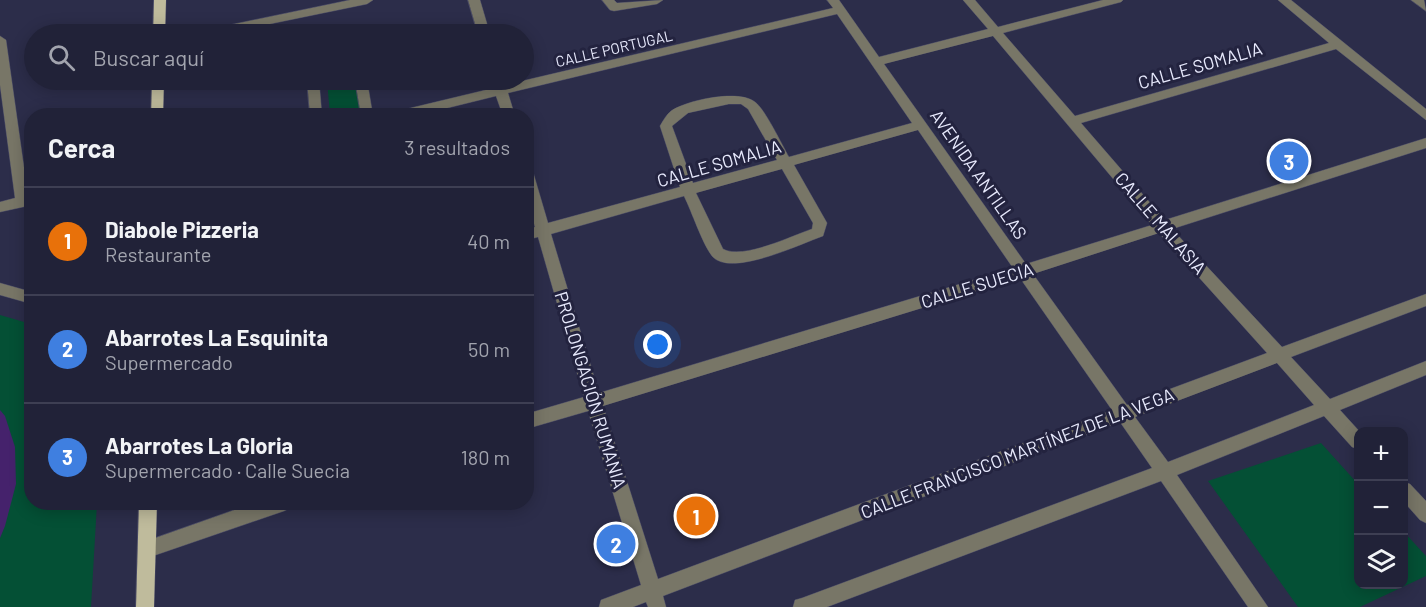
<!DOCTYPE html>
<html lang="es">
<head>
<meta charset="utf-8">
<style>
	body { margin:0; font-family:Barlow,sans-serif; background:#2d2f43; color:#f1f3f6 }
	.controls { position:absolute; right:18px; bottom:18px; display:grid; overflow:hidden; border-radius:12px; box-shadow:0 3px 15px #0003 }
	.controls button { width:54px; height:54px; display:grid; place-items:center; padding:0; border:0; border-bottom:2px solid #3e3f53; background:#212238; color:#f1f3f6; font:30px sans-serif }
	.you { position:absolute; left:658px; top:345px; width:21px; height:21px; margin:-15px; border:4px solid #fff; border-radius:50%; background:#1a73e8; box-shadow:0 0 0 9px #1a73e833 }
	.badge { display:grid; place-items:center; width:39px; height:39px; border-radius:50%; background:#ea580c; color:#fff; font-size:20px; font-weight:700 }
	.pin { position:absolute; translate:-50% -50%; border:3px solid #fff; box-shadow:0 2px 6px #0006 }
	.list { margin:0; padding:0; list-style:none }
	h2 { display:flex; justify-content:space-between; align-items:center; height:78px; margin:0; padding:0 24px; font-size:26px }
	h2 small { font-size:20px; font-weight:400; color:#a2a4ae }
	.list li { display:grid; grid-template-columns:39px 1fr auto; gap:18px; align-items:center; box-sizing:border-box; height:108px; padding:0 24px; border-top:2px solid #3e3f53 }
	.list b { display:block; font-size:22px; white-space:nowrap }
	.list p { margin:0; font-size:20px; white-space:nowrap; color:#a2a4ae }
	.list em { font-size:20px; font-style:normal; color:#a2a4ae }
	.icon { flex:none; width:33px; height:33px; fill:none; stroke:currentColor; stroke-width:2; stroke-linecap:round; stroke-linejoin:round }
	.map { position:relative; flex:none; width:1426px; height:607px; overflow:hidden }
	.search { position:absolute; background:#212238; box-shadow:0 3px 15px #0003; left:24px; top:24px; width:510px; height:66px; display:flex; align-items:center; gap:15px; box-sizing:border-box; padding:0 21px; border-radius:33px; color:#a2a4ae; font-size:22px }
	.panel { position:absolute; background:#212238; box-shadow:0 3px 15px #0003; left:24px; top:108px; width:510px; height:402px; border-radius:24px }
	.map>svg:first-child { display:block }
	.green { fill:#045035 }
	.lines { fill:none; stroke-linecap:round; stroke-linejoin:round }
	.minor-casing { stroke:#4a4b67; stroke-width:1 }
	.major-casing { stroke:#4a4b67; stroke-width:1 }
	.minor { fill:#787667; fill-rule:evenodd }
	.major { fill:#bfbb9c; fill-rule:evenodd }
	.shaded-wall { fill:#45226c }
	.labels { text-anchor:middle; dominant-baseline:central; stroke-width:6; stroke-linejoin:round; paint-order:stroke }
	.far-street-label { font-size:15px; fill:#e8eafd; stroke:#23233f }
	.street-label { font-size:18px; fill:#e8eafd; stroke:#23233f }
</style>
</head>
<body>
<div class="map">
<svg width="1426" height="607" viewBox="0 0 1426 607">
	<rect width="100%" height="100%" fill="#2c2d4a"/>
	<!-- green -->
	<g class="green">
		<polygon points="327,80 360,80 364,113 330,115"/>
		<polygon points="0,315 31,324 32,502 97,503 91,607 0,607"/>
		<polygon points="1321,443 1358,484 1358,584 1404,584 1404,532 1426,556 1426,576 1360,607 1298,607 1208,481"/>
	</g>
	<g class="lines">
		<defs>
			<g id="minor">
				<polygon points="350,0 373,0 367,4 221,34 200,34 206,30"/>
				<polygon points="468,0 480,0 490,34 478,34"/>
				<polygon points="602,0 614,0 617,3 663,0 657,4 614,11 610,10"/>
				<path d="M 827,0 L 839,0 L 879,57 L 988,29 L 963,0 L 975,0 L 998,27 L 1103,0 L 1123,0 L 1121,2 L 1003,33 L 1075,116 L 1329,43 L 1278,0 L 1291,0 L 1426,109 L 1426,120 L 1336,49 L 1081,123 L 1165,220 L 1426,138 L 1426,148 L 1172,229 L 1282,347 L 1426,294 L 1426,306 L 1291,357 L 1330,399 L 1426,361 L 1426,375 L 1340,410 L 1360,432 L 1358,449 L 1352,447 L 1324,416 L 1177,475 L 1268,607 L 1248,607 L 1161,481 L 827,607 L 793,607 L 795,600 L 802,598 L 1152,468 L 1120,422 L 663,596 L 666,607 L 648,607 L 646,602 L 633,607 L 599,607 L 601,600 L 641,585 L 588,411 L 526,429 L 526,414 L 584,397 L 538,237 L 526,240 L 526,229 L 535,227 L 526,197 L 526,167 L 533,172 L 548,223 L 680,187 L 660,126 C 663,121 666,115 671,111 C 687,100 739,89 755,102 C 765,109 782,145 789,157 L 912,123 L 837,14 L 508,93 L 515,116 L 503,116 L 496,96 L 415,116 L 388,116 L 394,112 L 494,88 L 493,80 L 503,80 L 505,85 L 833,8 ZM 993,36 L 1152,225 L 1026,264 L 884,64 ZM 729,104 L 741,104 L 748,109 L 777,160 L 693,183 L 672,126 L 688,113 ZM 918,130 L 1013,268 L 599,393 L 551,234 L 684,196 C 692,212 702,243 712,256 C 730,278 800,244 823,236 L 827,223 L 794,165 ZM 782,169 L 813,223 L 812,229 C 791,236 743,260 723,249 L 696,193 ZM 1159,233 L 1267,353 L 1127,405 L 1033,274 ZM 1020,278 L 1112,410 L 658,579 L 603,406 ZM 1277,363 L 1314,405 L 1168,462 L 1135,417 Z"/>
				<polygon points="1411,0 1424,0 1426,11"/>
				<polygon points="0,36 6,40 28,196 32,195 32,205 0,212 0,202 15,198 0,85"/>
				<polygon points="307,80 319,80 322,116 310,116"/>
				<polygon points="355,80 367,80 373,116 361,116"/>
				<polygon points="0,283 32,292 32,304 0,295"/>
				<polygon points="1404,482 1410,484 1426,501 1426,523 1420,520 1404,502"/>
				<polygon points="257,502 293,502 290,508 284,511 147,558 141,555 138,549 141,543"/>
			</g>
			<g id="major">
				<polygon points="154,0 166,0 165,34 153,34"/>
				<polygon points="152,80 164,80 163,116 151,116"/>
				<polygon points="139,502 157,502 154,607 136,607"/>
			</g>
		</defs>
		<!-- minor casing -->
		<use href="#minor" class="minor-casing"/>
		<!-- major casing -->
		<use href="#major" class="major-casing"/>
		<!-- minor -->
		<use href="#minor" class="minor"/>
		<!-- major -->
		<use href="#major" class="major"/>
	</g>
	<!-- shaded-wall -->
	<polygon class="shaded-wall" points="0,410 5,416 15,447 16,484 5,526 0,538"/>
	<g class="labels">
		<!-- far-street labels -->
		<g class="far-street-label">
			<text transform="translate(614 48) rotate(-13)">CALLE PORTUGAL</text>
		</g>
		<!-- street labels -->
		<g class="street-label">
			<text transform="translate(1200 65) rotate(-16)">CALLE SOMALIA</text>
			<text transform="translate(719 163) rotate(-16)">CALLE SOMALIA</text>
			<text transform="translate(979 174) rotate(55)">AVENIDA ANTILLAS</text>
			<text transform="translate(1161 223) rotate(49)">CALLE MALASIA</text>
			<text transform="translate(977 285) rotate(-17)">CALLE SUECIA</text>
			<text transform="translate(591 390) rotate(73)">PROLONGACIÓN RUMANIA</text>
			<text transform="translate(1017 453) rotate(-21)">CALLE FRANCISCO MARTÍNEZ DE LA VEGA</text>
		</g>
	</g>
</svg>
<div class="controls">
<button>+</button>
<button>−</button>
<button><svg class="icon" aria-label="layers" viewBox="0 0 24 24"><path d="M12 4l9 5-9 5-9-5zM3 14l9 5 9-5"/></svg></button>
</div>
<div class="you"></div>
<div class="pin badge" style="left:696px;top:516px;background:#e8710a">1</div>
<div class="pin badge" style="left:616px;top:544px;background:#3f7fe0">2</div>
<div class="pin badge" style="left:1289px;top:161px;background:#3f7fe0">3</div>
<div class="search"><svg class="icon" aria-label="search" viewBox="0 0 24 24"><circle cx="10" cy="10" r="6"/><path d="M15 15l6 6"/></svg>Buscar aquí</div>
<section class="panel">
<h2>Cerca<small>3 resultados</small></h2>
<ul class="list">
<li><span class="badge" style="background:#e8710a">1</span><div><b>Diabole Pizzeria</b><p>Restaurante</p></div><em>40 m</em></li>
<li><span class="badge" style="background:#3f7fe0">2</span><div><b>Abarrotes La Esquinita</b><p>Supermercado</p></div><em>50 m</em></li>
<li><span class="badge" style="background:#3f7fe0">3</span><div><b>Abarrotes La Gloria</b><p>Supermercado · Calle Suecia</p></div><em>180 m</em></li>
</ul>
</section>
</div>
</body>
</html>
